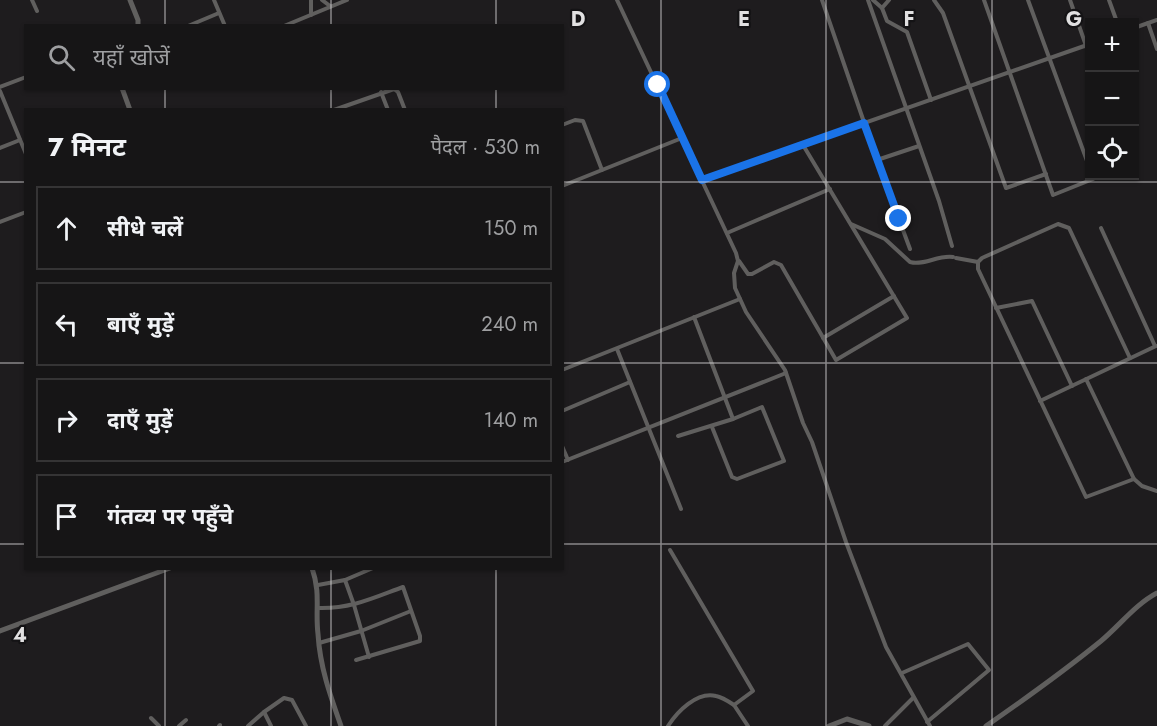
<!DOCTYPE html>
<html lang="hi">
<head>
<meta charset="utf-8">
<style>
	body { margin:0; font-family:Jost,"Noto Sans Devanagari",sans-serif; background:#232223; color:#f1f3f6 }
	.controls { position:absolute; right:18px; top:18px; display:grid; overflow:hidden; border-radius:0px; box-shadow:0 2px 4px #0004 }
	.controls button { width:54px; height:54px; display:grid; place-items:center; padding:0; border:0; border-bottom:2px solid #353435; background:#161516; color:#f1f3f6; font:30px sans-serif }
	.stop { position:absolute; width:18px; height:18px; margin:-14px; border:4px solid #1a73e8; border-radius:50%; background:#fff }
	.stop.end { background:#1a73e8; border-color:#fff; box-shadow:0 2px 6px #0008 }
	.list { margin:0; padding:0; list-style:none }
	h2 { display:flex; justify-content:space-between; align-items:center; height:78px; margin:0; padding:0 24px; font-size:26px }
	h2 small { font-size:20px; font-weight:400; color:#9e9fa1 }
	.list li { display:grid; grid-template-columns:39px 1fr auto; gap:18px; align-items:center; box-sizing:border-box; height:84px; margin:0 12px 12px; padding:0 12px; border:2px solid #353435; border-radius:0px }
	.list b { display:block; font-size:22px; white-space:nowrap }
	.list em { font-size:20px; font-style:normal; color:#9e9fa1 }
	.icon { flex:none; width:33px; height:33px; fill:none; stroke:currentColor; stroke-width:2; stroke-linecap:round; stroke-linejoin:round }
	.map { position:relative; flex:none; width:1157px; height:726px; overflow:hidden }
	.search { position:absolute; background:#161516; box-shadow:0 2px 4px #0004; left:24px; top:24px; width:540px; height:66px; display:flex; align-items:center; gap:15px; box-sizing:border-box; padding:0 21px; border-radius:0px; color:#9e9fa1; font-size:22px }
	.panel { position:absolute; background:#161516; box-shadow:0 2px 4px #0004; left:24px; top:108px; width:540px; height:462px; border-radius:0px }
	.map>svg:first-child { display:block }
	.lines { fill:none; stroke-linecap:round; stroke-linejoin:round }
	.minor { stroke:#605f5e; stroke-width:4 }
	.tertiary { stroke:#605f5e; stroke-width:5 }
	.route { stroke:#1a73e8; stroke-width:8 }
	.grid { fill:none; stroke:#e1e0e1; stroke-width:1.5; stroke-opacity:0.55 }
	.grid-label { font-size:20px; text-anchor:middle; font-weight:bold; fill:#e1e0e1; stroke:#141315; stroke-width:4.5; stroke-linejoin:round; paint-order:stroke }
</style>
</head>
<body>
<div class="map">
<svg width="1157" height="726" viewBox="0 0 1157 726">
	<rect width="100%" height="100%" fill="#1e1c1e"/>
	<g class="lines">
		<!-- minor -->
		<g class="minor">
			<polyline points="32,0 37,11"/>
			<polyline points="214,0 225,26"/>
			<polyline points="311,0 311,15"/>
			<polyline points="322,0 330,6"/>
			<polyline points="617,0 736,253 738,261 734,273 735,288 746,312 785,370 803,423 812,442 846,542 886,647 930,726"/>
			<polyline points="822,0 877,160 910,249"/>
			<polyline points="868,0 939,201 952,246"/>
			<polyline points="873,0 882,8 887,21 907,32 931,100"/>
			<polyline points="934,0 943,13 1006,188 1046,174"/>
			<polyline points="984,0 1053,195 1093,179 1092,176"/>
			<polyline points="1028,0 1090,169"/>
			<polyline points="1070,0 1090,57"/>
			<polyline points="1109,0 1117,22"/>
			<polyline points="882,8 889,0"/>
			<polyline points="1148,23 1157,49"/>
			<polyline points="188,26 219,13"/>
			<polyline points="284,26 347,0"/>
			<polyline points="1134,28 1157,20"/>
			<polyline points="0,87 26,77"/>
			<polyline points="0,91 26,154"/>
			<polyline points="381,92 388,110"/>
			<polyline points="334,110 394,89 398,92 405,110"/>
			<polyline points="562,125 575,120 583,121 602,170"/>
			<polyline points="0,148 20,140"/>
			<polyline points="877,160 919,146"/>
			<polyline points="702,180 1090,44"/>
			<polyline points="562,186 682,138"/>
			<polyline points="0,222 26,212"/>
			<path d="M 851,224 L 885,239 L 910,262 C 924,266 937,255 953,257"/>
			<polyline points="1101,228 1155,346"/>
			<polyline points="727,233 830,189"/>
			<polyline points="956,258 978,262"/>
			<polyline points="739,261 748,274 752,274 774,262 781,265 836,360 907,318 803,145"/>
			<polyline points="996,308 1032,301 1072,386"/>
			<polyline points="694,317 733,419 762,407 784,461 737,479 732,477 712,427"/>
			<polyline points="823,338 894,296"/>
			<polyline points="617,349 681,509"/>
			<polyline points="562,370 740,299"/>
			<polyline points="1086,379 1134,479 1086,497 978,269 978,262 982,258 1058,224 1069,228 1130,358"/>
			<polyline points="1040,401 1156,346"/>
			<polyline points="562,411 630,382"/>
			<polyline points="678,436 733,419"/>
			<polyline points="562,446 568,460"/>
			<polyline points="562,462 786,373"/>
			<polyline points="1134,479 1142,486 1157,491"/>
			<polyline points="670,550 753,691 734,705 748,726"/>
			<polyline points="345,580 354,605 369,657"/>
			<polyline points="318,585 345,580 373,568"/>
			<path d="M 318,608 C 351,609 373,598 403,587 L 420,636 L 420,641 L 356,660"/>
			<polyline points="319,643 361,631 411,611"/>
			<polyline points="902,673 968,644 989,670 927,722"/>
			<polyline points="264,712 271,726"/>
			<polyline points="151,718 159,726"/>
			<polyline points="179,726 186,720"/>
			<polyline points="219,726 220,725"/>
			<polyline points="248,726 264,712 284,698 292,700 306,726"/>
			<path d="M 668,726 C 677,712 697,691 716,696 C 722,697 728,701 734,705"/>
			<polyline points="885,726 913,698"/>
		</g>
		<!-- tertiary -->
		<g class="tertiary">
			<polyline points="130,0 138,20 138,26"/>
			<polyline points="122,88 130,110"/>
			<path d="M 312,568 C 321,594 315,609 318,634 C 320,667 330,695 341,726"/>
			<polyline points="0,631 170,568"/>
			<polyline points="829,726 847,719 869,726"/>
			<path d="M 986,726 C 1025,699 1064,671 1101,641 C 1120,625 1136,604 1157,593"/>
		</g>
	</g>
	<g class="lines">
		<!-- route -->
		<polyline class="route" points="658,85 702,180 864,123 899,219"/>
	</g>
	<!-- grid -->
	<path class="grid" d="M 165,0 L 165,26M 331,0 L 331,26M 496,0 L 496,26M 661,0 L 661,726M 826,0 L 826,726M 992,0 L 992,726M 165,88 L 165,110M 331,88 L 331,110M 496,88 L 496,110M 0,182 L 26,182M 562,182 L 1157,182M 0,363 L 26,363M 562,363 L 1157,363M 0,544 L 26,544M 562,544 L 1157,544M 165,568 L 165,726M 331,568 L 331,726M 496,568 L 496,726"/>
	<g class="grid-label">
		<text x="578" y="26">D</text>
		<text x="744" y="26">E</text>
		<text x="909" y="26">F</text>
		<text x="1074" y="26">G</text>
		<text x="20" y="642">4</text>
	</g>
</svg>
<div class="controls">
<button>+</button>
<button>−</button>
<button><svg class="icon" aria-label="locate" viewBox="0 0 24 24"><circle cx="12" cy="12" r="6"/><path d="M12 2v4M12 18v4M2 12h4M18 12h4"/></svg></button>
</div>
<div class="stop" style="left:658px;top:85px"></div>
<div class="stop end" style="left:899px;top:219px"></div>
<div class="search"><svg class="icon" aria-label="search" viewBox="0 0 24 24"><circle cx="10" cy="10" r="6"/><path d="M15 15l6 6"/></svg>यहाँ खोजें</div>
<section class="panel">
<h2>7 मिनट<small>पैदल · 530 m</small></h2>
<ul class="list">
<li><svg class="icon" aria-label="ahead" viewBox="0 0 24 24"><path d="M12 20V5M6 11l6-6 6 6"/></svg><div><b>सीधे चलें</b></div><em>150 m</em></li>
<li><svg class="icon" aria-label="left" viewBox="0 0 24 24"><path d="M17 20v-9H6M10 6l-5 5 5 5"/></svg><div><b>बाएँ मुड़ें</b></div><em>240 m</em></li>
<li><svg class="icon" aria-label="right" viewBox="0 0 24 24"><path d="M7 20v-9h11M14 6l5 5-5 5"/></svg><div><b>दाएँ मुड़ें</b></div><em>140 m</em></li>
<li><svg class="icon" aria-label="arrive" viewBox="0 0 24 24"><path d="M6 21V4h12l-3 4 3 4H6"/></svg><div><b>गंतव्य पर पहुँचे</b></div></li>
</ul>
</section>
</div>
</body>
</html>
